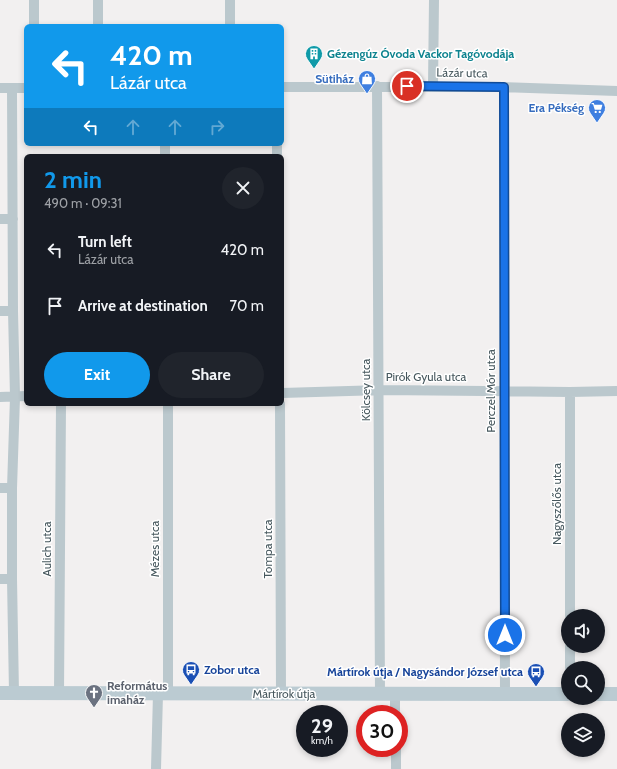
<!DOCTYPE html>
<meta charset="utf-8">
<style>
body{margin:0;font-family:Cabin,sans-serif;background:#20242c;color:#f1f3f6;height:100vh;display:flex;flex-direction:column;font-size:15px;white-space:nowrap}
*{box-sizing:border-box;margin:0}
p{font-size:13px;color:#9ea1a6}
.icon{flex:none;width:22px;height:22px;fill:none;stroke:currentColor;stroke-width:2;stroke-linecap:round;stroke-linejoin:round}
.map{position:relative;flex:1;overflow:hidden}
.details{position:absolute;left:24px;top:154px;width:260px;height:252px;display:flex;flex-direction:column;background:#171b24;border-radius:6px;box-shadow:0 2px 6px #0003}
.details>*{flex:none}
.banner{position:absolute;left:24px;top:24px;width:260px;height:122px;border-radius:6px;box-shadow:0 2px 6px #0003;background:#1199eb;color:#fff;overflow:hidden}
.buttons{position:absolute;left:561px;top:609px;display:grid;gap:8px}
.buttons a{display:grid;place-items:center;width:44px;height:44px;border-radius:50%;background:#171b24;box-shadow:0 2px 6px #0003;font-size:20px}
.speed{position:absolute;left:296px;top:705px;display:flex;gap:8px;font-size:20px;font-weight:700;text-align:center}
.speed>*{display:grid;place-content:center;width:52px;height:52px;border-radius:50%;background:#171b24;box-shadow:0 2px 6px #0003;line-height:1}
.speed small{font-size:10px;font-weight:400}
.speed .limit{border:6px solid #d22;background:#fff;color:#111}
.pin{position:absolute;display:grid;place-items:center;width:34px;height:34px;color:#fff;margin:-17px;border:2px solid #fff;border-radius:50%;box-shadow:0 1px 4px #0007}
.me{position:absolute;width:44px;margin:-22px;rotate:0deg;stroke-linejoin:round;filter:drop-shadow(0 0 3px #0008)}
.turn{display:flex;align-items:center;gap:14px;height:84px;padding:0 20px;font-size:18px}
.turn .icon{width:52px;height:52px;stroke-width:2.5}
.turn b{display:block;font-size:28px;line-height:34px}
.lanes{display:flex;align-items:center;height:38px;padding:0 20px;background:#0003;justify-content:center;gap:20px;direction:ltr}
.lanes .off{opacity:.35}
.round{display:grid;place-items:center;flex:none;width:42px;height:42px;border-radius:21px;background:#20242c}
.headline{display:flex;align-items:center;justify-content:space-between;height:68px;padding:0 20px}
h1{font-size:24px;font-weight:700;line-height:30px;color:#1199eb}
.cta{display:flex;gap:8px;margin-top:auto;padding:8px 20px}
.cta a{flex:1;height:46px;border-radius:24px;background:#1199eb;color:#fff;font-size:16px;font-weight:700;line-height:46px;text-align:center}
.cta a+a{background:#20242c;color:#f1f3f6}
ul{padding:0;list-style:none}
li{display:flex;align-items:center;gap:12px;height:56px;padding:0 20px}
li div{flex:1}
li b{display:block;font-size:15px}
li em{font-style:normal}
.map>svg:first-child{display:block}
.lines{fill:none;stroke-linecap:round;stroke-linejoin:round}
.street{stroke:#bbc8cd;stroke-width:10}
.secondary{stroke:#bbcbd2;stroke-width:14}
.route-casing{stroke:#114b97;stroke-width:10}
.route{stroke:#1a73e8;stroke-width:7}
.labels{text-anchor:middle;stroke-width:3;stroke-linejoin:round;paint-order:stroke}
.culture-label{font-size:12px;font-weight:bold;fill:#0d838f;stroke:#fff;text-anchor:start}
.street-label{font-size:12px;fill:#47585e;stroke:#fff}
.shop-label{font-size:12px;font-weight:bold;fill:#366cbe;stroke:#fff;text-anchor:end}
.transit-label{font-size:12px;font-weight:bold;fill:#164399;stroke:#fff;text-anchor:start}
.worship-label{font-size:12px;font-weight:bold;fill:#5b616d;stroke:#fff;text-anchor:start}
</style>
<div class="map">
<svg width="617" height="769" viewBox="0 0 617 769">
<rect width="100%" height="100%" fill="#f2f0f0"/>
<g class="lines">
<path class="street" d="M34 0V26
M98 26V0
M230 26V0
M377 86 380 695
M433 86 434 0
M282 87H504L617 91
M504 87 505 694
M0 88H26
M12 88 13 311 15 397 12 488V579L14 693
M165 144V156
M277 144V156
M0 219H13
M0 311H13
M570 392V616
M282 393 382 390 570 392 617 391
M0 397 26 396
M280 404 281 694
M0 488H12
M0 579H12
M570 646V668
M59 693 61 404
M168 694V404
M395 714V695
M396 748V769
M156 769 158 694"/>
<path class="secondary" d="M0 693 568 694
M598 694H617"/>
</g>
<g class="lines">
<defs>
<path id="route" d="M407 86 504 87 505 635"/>
</defs>
<use href="#route" class="route-casing"/>
<use href="#route" class="route"/>
</g>
<defs>
<symbol id="building-pin" viewBox="-11 -11 22 30"><path d="M0 17L-7.5 6A9.5 9.5 0 1 1 7.5 6Z" fill="#0f9aa8" stroke="#fff"/><path d="M-4-6H4V6H1V3H-1V6H-4ZM-2.5-4.3h1.7v1.8h-1.7ZM.8-4.3h1.7v1.8H.8ZM-2.5-1h1.7V.8h-1.7ZM.8-1h1.7V.8H.8Z" fill="#fff"/></symbol>
<symbol id="shop-pin" viewBox="-11 -11 22 30"><path d="M0 17L-7.5 6A9.5 9.5 0 1 1 7.5 6Z" fill="#3f7fe0" stroke="#fff"/><path d="M-5-2.5h2.3a2.7 3.5 0 0 1 5.4 0H5L5.5 6h-11ZM-1.5-2.5h3a1.5 2.3 0 0 0-3 0Z" fill="#fff"/></symbol>
<symbol id="supermarket-pin" viewBox="-11 -11 22 30"><path d="M0 17L-7.5 6A9.5 9.5 0 1 1 7.5 6Z" fill="#3f7fe0" stroke="#fff"/><path d="M-6-5.5h2.5l.6 2H6L4.5 2H-2.5L-4.4-4H-6ZM-1.5 3.2a1.3 1.3 0 1 0 .1 0ZM3 3.2a1.3 1.3 0 1 0 .1 0Z" fill="#fff"/></symbol>
<symbol id="bus-pin" viewBox="-11 -11 22 30"><path d="M0 17L-7.5 6A9.5 9.5 0 1 1 7.5 6Z" fill="#1a4fb4" stroke="#fff"/><path d="M-5-6H5V4H4V6H2V4H-2V6H-4V4H-5ZM-3.5-4V0h7V-4ZM-3.5 1.2v1.5H-2V1.2ZM2 1.2v1.5H3.5V1.2Z" fill="#fff"/></symbol>
<symbol id="church-pin" viewBox="-11 -11 22 30"><path d="M0 17L-7.5 6A9.5 9.5 0 1 1 7.5 6Z" fill="#6b7280" stroke="#fff"/><path d="M-1.2-6h2.4v3.5h3.3v2.4h-3.3V6h-2.4V-.1h-3.3v-2.4h3.3Z" fill="#fff"/></symbol>
</defs>
<g fill-rule="evenodd">
<use href="#building-pin" x="304" y="44" width="20" height="27"/>
<use href="#shop-pin" x="357" y="69" width="20" height="27"/>
<use href="#supermarket-pin" x="587" y="98" width="20" height="27"/>
<use href="#bus-pin" x="181" y="660" width="20" height="27"/>
<use href="#bus-pin" x="526" y="662" width="20" height="27"/>
<use href="#church-pin" x="84" y="683" width="20" height="27"/>
</g>
<g class="labels">
<g class="culture-label">
<text x="327" y="58">Gézengúz Óvoda Vackor Tagóvodája</text>
</g>
<g class="street-label">
<text transform="translate(462 73) rotate(1)" y="4">Lázár utca</text>
<text x="426" y="381">Pirók Gyula utca</text>
<text transform="translate(366 390) rotate(-90)" y="4">Kölcsey utca</text>
<text transform="translate(491 391) rotate(-90)" y="4">Perczel Mór utca</text>
<text transform="translate(557 504) rotate(-90)" y="4">Nagyszőlős utca</text>
<text transform="translate(47 549) rotate(-90)" y="4">Aulich utca</text>
<text transform="translate(155 549) rotate(-90)" y="4">Mézes utca</text>
<text transform="translate(268 549) rotate(-90)" y="4">Tompa utca</text>
<text x="284" y="698">Mártírok útja</text>
</g>
<g class="shop-label">
<text x="354" y="83">Sütiház</text>
<text x="584" y="112">Era Pékség</text>
</g>
<g class="transit-label">
<text x="204" y="674">Zobor utca</text>
<text x="523" y="676" text-anchor="end">Mártírok útja / Nagysándor József utca</text>
</g>
<g class="worship-label">
<text x="107" y="690">Református<tspan x="107" dy="14">imaház</tspan></text>
</g>
</g>
</svg>
<div class="buttons">
<a><svg class="icon" aria-label="sound" viewBox="0 0 24 24"><path d="M4 9h4l5-4v14l-5-4H4zM17 9q2 3 0 6"/></svg></a>
<a><svg class="icon" aria-label="search" viewBox="0 0 24 24"><circle cx="10" cy="10" r="6"/><path d="M15 15l6 6"/></svg></a>
<a><svg class="icon" aria-label="layers" viewBox="0 0 24 24"><path d="M12 4l9 5-9 5-9-5zM3 14l9 5 9-5"/></svg></a>
</div>
<div class="speed"><div>29<small>km/h</small></div><div class="limit">30</div></div>
<div class="pin" style="left:407px;top:86px;background:#d93025"><svg class="icon" aria-label="arrive" viewBox="0 0 24 24"><path d="M6 21V4h12l-3 4 3 4H6"/></svg></div>
<svg class="me" style="left:505px;top:635px" viewBox="-20 -20 40 40"><circle r="17" fill="#1a73e8" stroke="#fff" stroke-width="3"/><path d="M0-11L8 9 0 5-8 9z" fill="#fff"/></svg>
<div class="banner">
<div class="turn"><svg class="icon" aria-label="left" viewBox="0 0 24 24"><path d="M17 20v-9H6M10 6l-5 5 5 5"/></svg><div><b>420 m</b>Lázár utca</div></div>
<div class="lanes"><svg class="icon" aria-label="left" viewBox="0 0 24 24"><path d="M17 20v-9H6M10 6l-5 5 5 5"/></svg><svg class="icon off" aria-label="ahead" viewBox="0 0 24 24"><path d="M12 20V5M6 11l6-6 6 6"/></svg><svg class="icon off" aria-label="ahead" viewBox="0 0 24 24"><path d="M12 20V5M6 11l6-6 6 6"/></svg><svg class="icon off" aria-label="right" viewBox="0 0 24 24"><path d="M7 20v-9h11M14 6l5 5-5 5"/></svg></div>
</div>
<section class="details">
<div class="headline"><div><h1>2 min</h1><p>490 m · 09:31</p></div><a class="round"><svg class="icon" aria-label="close" viewBox="0 0 24 24"><path d="M6 6l12 12M18 6L6 18"/></svg></a></div>
<ul>
<li><svg class="icon" aria-label="left" viewBox="0 0 24 24"><path d="M17 20v-9H6M10 6l-5 5 5 5"/></svg><div><b>Turn left</b><p>Lázár utca</p></div><em>420 m</em></li>
<li><svg class="icon" aria-label="arrive" viewBox="0 0 24 24"><path d="M6 21V4h12l-3 4 3 4H6"/></svg><div><b>Arrive at destination</b></div><em>70 m</em></li>
</ul>
<div class="cta"><a>Exit</a><a>Share</a></div>
</section>
</div>
